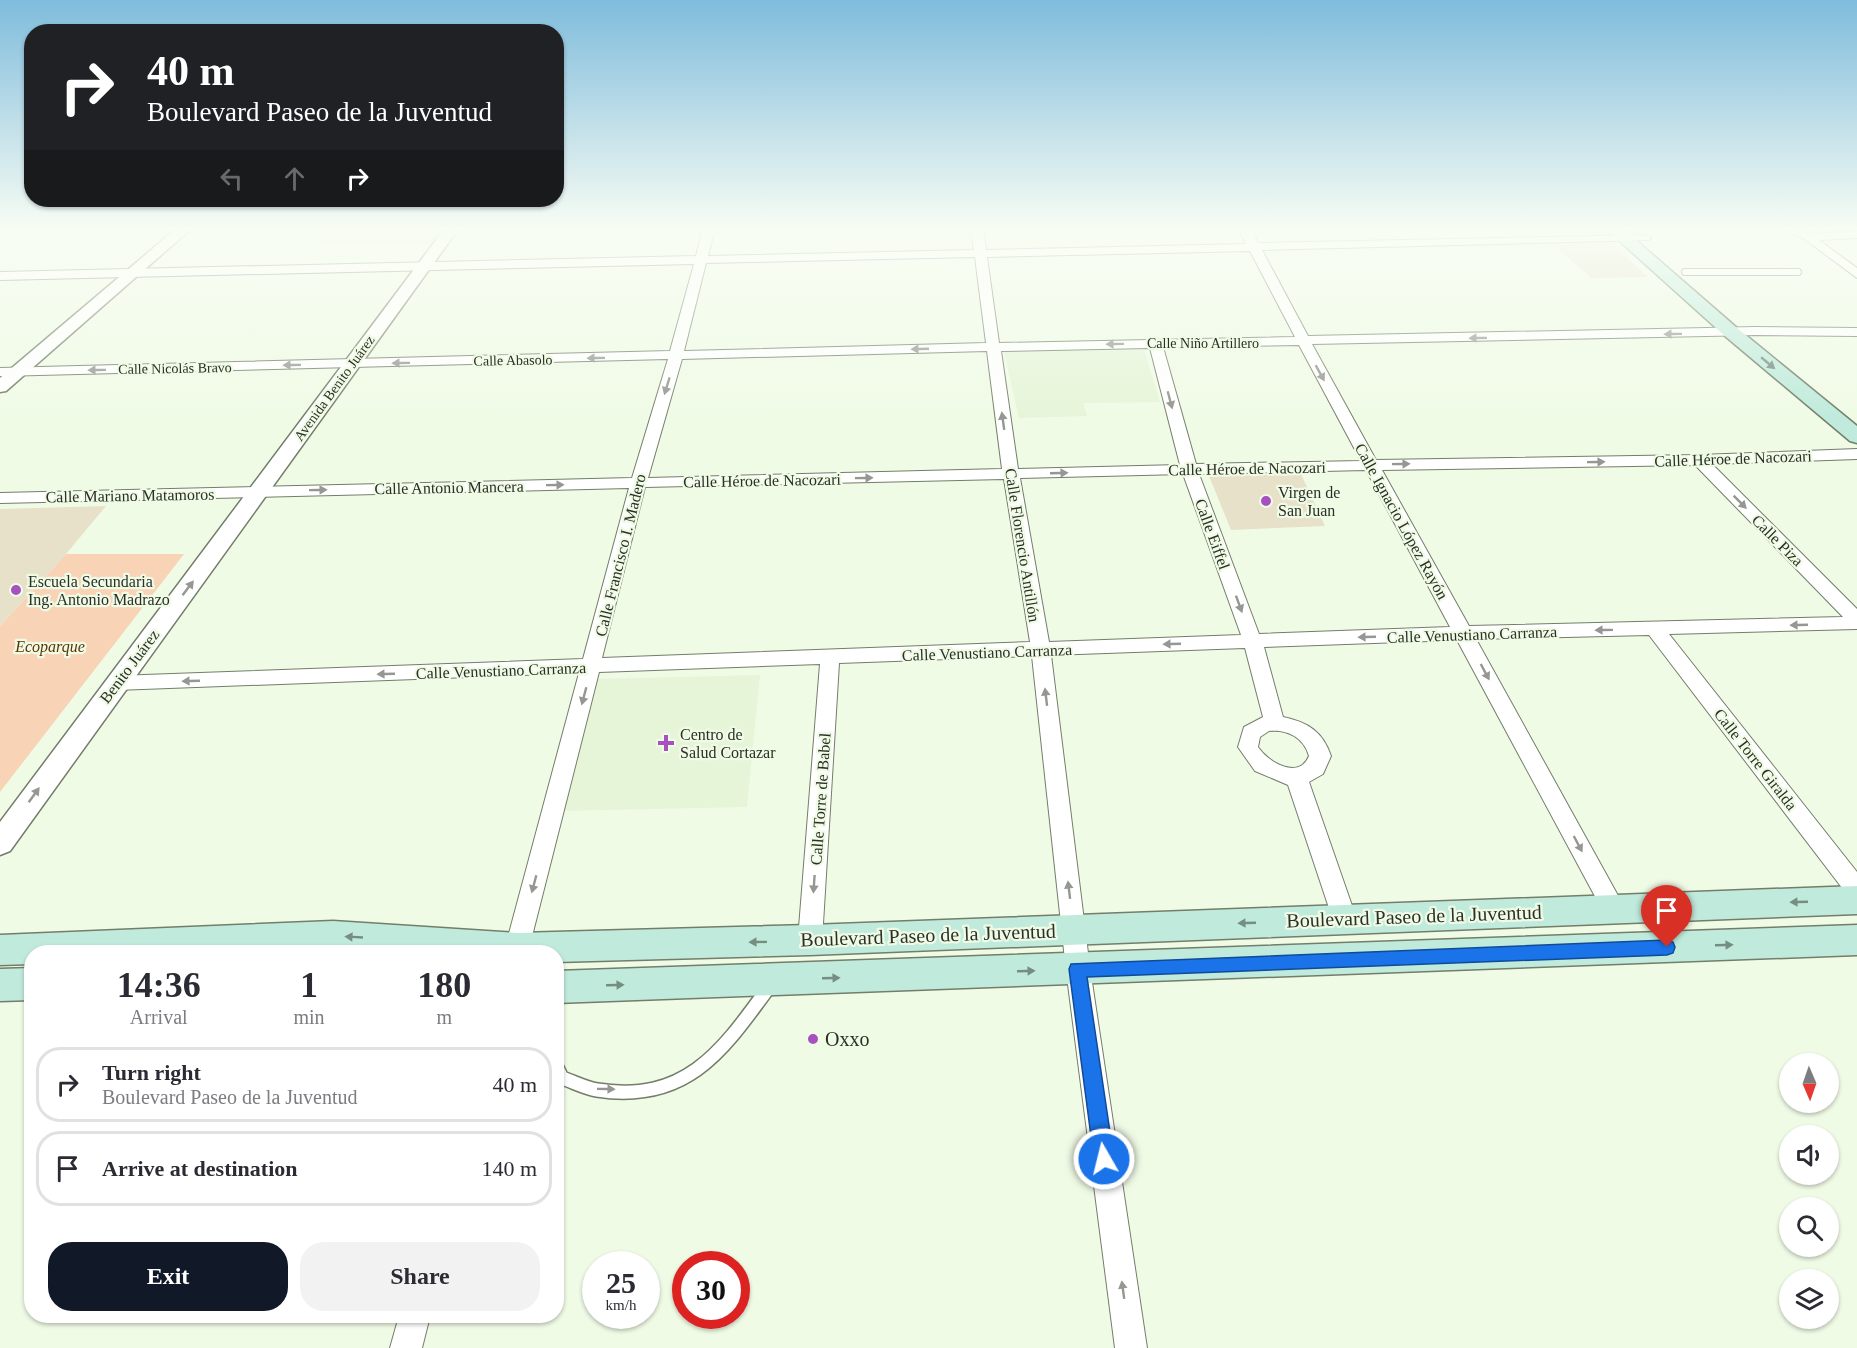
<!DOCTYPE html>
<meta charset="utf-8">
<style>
body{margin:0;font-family:"Times New Roman",serif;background:#f2f2f3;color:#2b2b33;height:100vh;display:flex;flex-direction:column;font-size:22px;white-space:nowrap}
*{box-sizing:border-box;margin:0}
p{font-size:20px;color:#7c7c81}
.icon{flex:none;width:33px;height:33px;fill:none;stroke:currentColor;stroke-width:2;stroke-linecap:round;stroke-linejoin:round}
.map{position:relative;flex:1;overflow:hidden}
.side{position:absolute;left:24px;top:945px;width:540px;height:378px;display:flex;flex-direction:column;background:#fff;border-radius:24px;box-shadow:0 2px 4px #0004}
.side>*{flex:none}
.top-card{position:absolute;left:24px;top:24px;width:540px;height:183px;border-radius:24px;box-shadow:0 2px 4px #0004;background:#202124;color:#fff;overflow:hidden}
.needle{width:39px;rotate:178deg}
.controls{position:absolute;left:1779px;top:1053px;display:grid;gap:12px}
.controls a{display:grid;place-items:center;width:60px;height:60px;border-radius:50%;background:#fff;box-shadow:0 2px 4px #0004;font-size:30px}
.speed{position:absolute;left:582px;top:1251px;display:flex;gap:12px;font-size:30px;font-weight:700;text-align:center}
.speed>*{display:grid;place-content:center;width:78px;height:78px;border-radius:50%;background:#fff;box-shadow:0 2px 4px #0004;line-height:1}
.speed small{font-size:15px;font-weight:400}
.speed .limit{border:9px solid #d22;background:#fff;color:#111}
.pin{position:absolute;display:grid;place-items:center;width:51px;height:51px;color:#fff;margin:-62px -26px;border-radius:50% 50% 50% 0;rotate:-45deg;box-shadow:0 0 6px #0007}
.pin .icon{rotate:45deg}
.me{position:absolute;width:66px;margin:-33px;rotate:352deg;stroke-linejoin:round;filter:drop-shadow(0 0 4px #0008)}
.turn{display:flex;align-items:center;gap:21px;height:126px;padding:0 24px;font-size:27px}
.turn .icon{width:78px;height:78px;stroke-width:2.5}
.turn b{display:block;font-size:42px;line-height:51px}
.lanes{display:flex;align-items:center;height:57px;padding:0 24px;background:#0003;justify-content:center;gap:30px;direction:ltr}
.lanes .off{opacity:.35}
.eta{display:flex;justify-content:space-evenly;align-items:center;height:102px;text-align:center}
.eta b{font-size:36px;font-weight:700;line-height:42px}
.cta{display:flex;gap:12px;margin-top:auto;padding:12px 24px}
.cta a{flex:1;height:69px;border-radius:24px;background:#111827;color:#fff;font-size:24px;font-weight:700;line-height:69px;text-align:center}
.cta a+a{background:#f2f2f3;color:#2b2b33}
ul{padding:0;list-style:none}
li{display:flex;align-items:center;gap:18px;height:75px;margin:0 12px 9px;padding:0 12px;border:3px solid #e1e1e2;border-radius:24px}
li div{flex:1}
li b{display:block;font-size:22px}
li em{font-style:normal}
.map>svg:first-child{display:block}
.built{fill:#e6f5d8}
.green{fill:#f8d3b5}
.building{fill:#e7e1ca}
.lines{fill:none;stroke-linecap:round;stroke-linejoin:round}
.service-far1-casing{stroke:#747d6a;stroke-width:8}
.service-casing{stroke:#747d6a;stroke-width:16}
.minor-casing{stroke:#747d6a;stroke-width:2}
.tertiary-casing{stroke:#747d6a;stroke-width:3}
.secondary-casing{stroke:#747d6a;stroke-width:3}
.service-far1{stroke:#fff;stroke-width:6}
.service{stroke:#fff;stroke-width:13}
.minor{fill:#fff;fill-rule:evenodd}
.tertiary{fill:#fff;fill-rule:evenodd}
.secondary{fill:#c0ebdc;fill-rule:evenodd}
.oneway{fill:#959793}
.oneway2{fill:#768d82}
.route{fill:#1a73e8;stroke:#114b97;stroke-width:1.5}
.poi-dot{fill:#a651bf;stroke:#f0fbe6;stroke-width:2}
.labels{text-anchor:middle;stroke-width:4.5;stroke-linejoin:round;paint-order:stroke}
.far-street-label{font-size:14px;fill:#2b2f27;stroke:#f0fbe6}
.street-label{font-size:16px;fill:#2b2f27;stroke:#f0fbe6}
.poi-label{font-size:16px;fill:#2b2f27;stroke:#f0fbe6;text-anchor:start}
.park-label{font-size:16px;font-style:italic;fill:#5d3306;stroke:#f0fbe6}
.near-street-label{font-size:20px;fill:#2b2f27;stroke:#f0fbe6}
.near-poi-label{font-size:20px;fill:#2b2f27;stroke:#f0fbe6;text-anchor:start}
</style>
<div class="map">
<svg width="1857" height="1348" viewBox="0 0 1857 1348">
<rect width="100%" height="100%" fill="#f0fbe6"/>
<path class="built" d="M1144 350 1160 402 1083 403 1087 416 1019 418 1004 352Z
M760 675 747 807 561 811 596 679Z"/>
<path class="green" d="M66 554H184L0 792V626Z"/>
<path class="building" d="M331 228H441V230L430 244 315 245Z
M1611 243 1648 277 1591 278 1554 245Z
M1301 474 1325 526 1231 530 1209 476Z
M106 506 66 554 0 626V509Z"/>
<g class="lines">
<defs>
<path id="service-far1" d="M1685 272H1798"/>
<path id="service" d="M556 1066 562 1078C574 1082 585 1088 597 1090 687 1104 723 1050 769 987"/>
<path id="minor" d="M703 228H715L708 256 974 250 971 228H983L986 250 1246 244 1238 228H1250L1258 243 1645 235 1651 238 1649 240 1262 250 1308 336 1755 327 1857 328V336L1755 335 1312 344 1376 460 1699 455 1857 449V459L1712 464 1857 609V629L1669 634 1857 872V900L1849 897 1649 635 1476 639 1621 901 1625 908 1621 915 1613 918 1605 915 1457 640 1264 647 1283 717C1308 722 1323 732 1331 756L1323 774 1309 782 1357 920 1353 928 1345 931 1337 928 1333 920 1288 785 1255 771 1238 747 1244 727 1263 717 1245 648 1051 655 1090 969 1147 1348H1115L1066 969 1032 656 839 663 822 940 819 948 810 951 801 948 798 940 820 664 599 672 528 952H504L579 673 116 690 109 688 106 683 109 678 116 676 583 659 629 488 0 503V493L632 478 668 359 0 376V368L670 351 694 264 0 280V272L696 256ZM1250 251 1295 337 999 343 987 257ZM975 257 986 343 684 351 706 263ZM1299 345 1361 461 1196 464 1163 347ZM1150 348 1180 465 1018 469 1001 351ZM987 351 1002 469 648 478 682 359ZM1695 465 1843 617 1469 626 1382 470ZM1366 470 1450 627 1259 634 1199 474ZM1183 474 1241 635 1049 642 1020 478ZM1004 479 1030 642 602 658 645 487ZM1269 731C1288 729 1304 738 1309 756 1299 780 1269 763 1258 747L1260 737Z
M1778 228H1795L1812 233 1857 232V238L1819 240 1857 268V278L1803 238Z
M399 1316H430L422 1348H390Z"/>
<path id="tertiary" d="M177 228H192L6 391 0 392V378Z
M445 228H459L10 851 0 855V822Z"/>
<path id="secondary" d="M1605 228H1622L1737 328 1857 426V443L1850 441 1725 336Z
M1857 886V914L810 955 556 962V952H32V964L0 965V935L333 921 518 933 810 925Z
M1857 925V955L556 1003V971Z
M32 968V1000L0 1001V969Z"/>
</defs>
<use href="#service-far1" class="service-far1-casing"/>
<use href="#service" class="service-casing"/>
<use href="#minor" class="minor-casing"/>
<use href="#tertiary" class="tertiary-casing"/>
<use href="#secondary" class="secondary-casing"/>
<use href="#service-far1" class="service-far1"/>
<use href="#service" class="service"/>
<use href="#minor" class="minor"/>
<use href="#tertiary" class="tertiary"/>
<use href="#secondary" class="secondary"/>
</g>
<defs><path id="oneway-solid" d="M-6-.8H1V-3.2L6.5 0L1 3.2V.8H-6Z" transform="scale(1.5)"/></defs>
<g class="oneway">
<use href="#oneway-solid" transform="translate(1673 334) rotate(179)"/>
<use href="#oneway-solid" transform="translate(1478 338) rotate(179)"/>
<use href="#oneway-solid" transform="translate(1115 344) rotate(179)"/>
<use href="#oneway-solid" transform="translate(920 349) rotate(178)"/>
<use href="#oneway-solid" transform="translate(596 358) rotate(179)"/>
<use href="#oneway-solid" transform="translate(401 363) rotate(179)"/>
<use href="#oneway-solid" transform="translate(292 365) rotate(179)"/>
<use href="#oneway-solid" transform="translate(97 370) rotate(179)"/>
<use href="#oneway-solid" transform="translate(1320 373) rotate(61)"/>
<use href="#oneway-solid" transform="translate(667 386) rotate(107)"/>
<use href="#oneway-solid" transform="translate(1170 400) rotate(75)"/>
<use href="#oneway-solid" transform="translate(1003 421) rotate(-98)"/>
<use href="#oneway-solid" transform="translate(1596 462) rotate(-1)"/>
<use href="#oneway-solid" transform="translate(1401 464) rotate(-1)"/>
<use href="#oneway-solid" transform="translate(1059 473) rotate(-2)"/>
<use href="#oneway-solid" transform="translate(864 478) rotate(-1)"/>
<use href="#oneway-solid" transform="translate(555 485) rotate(-1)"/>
<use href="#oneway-solid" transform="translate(318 490) rotate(-1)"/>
<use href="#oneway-solid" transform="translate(1740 502) rotate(45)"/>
<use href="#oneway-solid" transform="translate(188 588) rotate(-53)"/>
<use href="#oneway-solid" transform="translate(1239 604) rotate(70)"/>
<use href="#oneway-solid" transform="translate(1799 625) rotate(178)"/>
<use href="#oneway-solid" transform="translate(1604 630) rotate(179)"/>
<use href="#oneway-solid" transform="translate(1367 637) rotate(178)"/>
<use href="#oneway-solid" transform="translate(1172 644) rotate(178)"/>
<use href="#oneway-solid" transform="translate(1485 672) rotate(62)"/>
<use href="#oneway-solid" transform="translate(386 674) rotate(178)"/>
<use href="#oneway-solid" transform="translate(191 681) rotate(178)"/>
<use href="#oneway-solid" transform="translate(584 696) rotate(105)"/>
<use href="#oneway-solid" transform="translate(1046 697) rotate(-97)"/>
<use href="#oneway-solid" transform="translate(34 795) rotate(-54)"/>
<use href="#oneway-solid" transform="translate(1578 844) rotate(62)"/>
<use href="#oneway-solid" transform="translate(534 884) rotate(105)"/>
<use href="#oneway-solid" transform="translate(814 884) rotate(94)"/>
<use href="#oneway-solid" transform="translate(1069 890) rotate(-97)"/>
<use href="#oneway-solid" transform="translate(606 1089) rotate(1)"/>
<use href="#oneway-solid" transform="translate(1123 1290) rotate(-98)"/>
</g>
<g class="oneway2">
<use href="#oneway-solid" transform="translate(1768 363) rotate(40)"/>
<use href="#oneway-solid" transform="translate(1799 902) rotate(178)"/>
<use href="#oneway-solid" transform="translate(1247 923) rotate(178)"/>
<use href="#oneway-solid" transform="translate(354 937) rotate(-177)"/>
<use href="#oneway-solid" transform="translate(758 942) rotate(179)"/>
<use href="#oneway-solid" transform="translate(1724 945) rotate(-2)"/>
<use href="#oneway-solid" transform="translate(1026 971) rotate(-2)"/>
<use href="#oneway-solid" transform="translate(831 978) rotate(-2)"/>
<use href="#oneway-solid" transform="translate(615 985) rotate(-2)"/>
</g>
<linearGradient id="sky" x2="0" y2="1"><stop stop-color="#7fbcdc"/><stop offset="0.55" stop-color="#f8fdf4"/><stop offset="1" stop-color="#f8fdf4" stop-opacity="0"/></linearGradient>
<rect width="1857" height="417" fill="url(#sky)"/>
<path class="route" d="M1667 940 1673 942 1675 947 1673 953 1667 955 1087 977 1114 1159 1111 1166 1104 1169 1097 1166 1094 1159 1069 969 1071 964Z"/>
<g class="poi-dot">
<circle cx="1266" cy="501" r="6"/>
<circle cx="16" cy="590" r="6"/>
<path d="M663 734h6v6h6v6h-6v6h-6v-6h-6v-6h6z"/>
<circle cx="813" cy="1039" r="6"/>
</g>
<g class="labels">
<g class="far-street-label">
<text x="1203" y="348">Calle Niño Artillero</text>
<text transform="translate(513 360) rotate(-1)" y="5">Calle Abasolo</text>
<text transform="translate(175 368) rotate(-1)" y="5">Calle Nicolás Bravo</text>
<text transform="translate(334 388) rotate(-54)" y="5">Avenida Benito Juárez</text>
</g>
<g class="street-label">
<text transform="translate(1733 458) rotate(-2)" y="6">Calle Héroe de Nacozari</text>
<text transform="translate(1247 468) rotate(-1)" y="6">Calle Héroe de Nacozari</text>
<text transform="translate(762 480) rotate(-1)" y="6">Calle Héroe de Nacozari</text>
<text transform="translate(449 487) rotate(-1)" y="6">Calle Antonio Mancera</text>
<text transform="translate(130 495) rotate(-1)" y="6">Calle Mariano Matamoros</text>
<text transform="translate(1402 521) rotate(61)" y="6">Calle Ignacio López Rayón</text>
<text transform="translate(1213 534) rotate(70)" y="6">Calle Eiffel</text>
<text transform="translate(1778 540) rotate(45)" y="6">Calle Piza</text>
<text transform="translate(1023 545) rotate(81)" y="6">Calle Florencio Antillón</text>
<text transform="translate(620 555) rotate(-76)" y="6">Calle Francisco I. Madero</text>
<text transform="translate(1472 634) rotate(-2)" y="6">Calle Venustiano Carranza</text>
<text transform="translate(987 652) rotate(-2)" y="6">Calle Venustiano Carranza</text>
<text transform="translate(129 666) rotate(-53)" y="6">Benito Juárez</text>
<text transform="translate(501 670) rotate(-2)" y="6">Calle Venustiano Carranza</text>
<text transform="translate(1756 759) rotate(52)" y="6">Calle Torre Giralda</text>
<text transform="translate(820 799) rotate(-86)" y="6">Calle Torre de Babel</text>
</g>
<g class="poi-label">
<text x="1278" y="498">Virgen de<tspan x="1278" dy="18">San Juan</tspan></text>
<text x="28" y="587">Escuela Secundaria<tspan x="28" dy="18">Ing. Antonio Madrazo</tspan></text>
<text x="680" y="740">Centro de<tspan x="680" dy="18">Salud Cortazar</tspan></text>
</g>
<g class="park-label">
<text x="50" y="652">Ecoparque</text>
</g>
<g class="near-street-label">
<text transform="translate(1414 916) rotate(-2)" y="7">Boulevard Paseo de la Juventud</text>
<text transform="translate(928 935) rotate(-2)" y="7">Boulevard Paseo de la Juventud</text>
</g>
<g class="near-poi-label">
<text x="825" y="1046">Oxxo</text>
</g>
</g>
</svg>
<div class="controls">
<a><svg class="needle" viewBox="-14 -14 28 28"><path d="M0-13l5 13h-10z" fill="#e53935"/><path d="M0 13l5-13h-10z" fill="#7c7c81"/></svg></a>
<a><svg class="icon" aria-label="sound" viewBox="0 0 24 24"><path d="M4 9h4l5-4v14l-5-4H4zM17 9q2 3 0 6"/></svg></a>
<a><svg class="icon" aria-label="search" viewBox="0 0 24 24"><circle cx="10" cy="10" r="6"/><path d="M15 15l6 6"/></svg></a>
<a><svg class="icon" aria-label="layers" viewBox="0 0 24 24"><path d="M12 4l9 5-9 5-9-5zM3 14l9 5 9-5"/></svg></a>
</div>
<div class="speed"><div>25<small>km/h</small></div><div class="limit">30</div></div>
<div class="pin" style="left:1667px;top:947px;background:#d93025"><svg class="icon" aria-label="arrive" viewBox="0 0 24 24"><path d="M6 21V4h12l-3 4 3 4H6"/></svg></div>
<svg class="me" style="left:1104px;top:1159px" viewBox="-20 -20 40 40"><circle r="17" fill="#1a73e8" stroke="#fff" stroke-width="3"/><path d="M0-11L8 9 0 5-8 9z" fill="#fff"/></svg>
<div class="top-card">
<div class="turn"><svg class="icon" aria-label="right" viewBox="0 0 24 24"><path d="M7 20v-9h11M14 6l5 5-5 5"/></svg><div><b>40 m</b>Boulevard Paseo de la Juventud</div></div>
<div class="lanes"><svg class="icon off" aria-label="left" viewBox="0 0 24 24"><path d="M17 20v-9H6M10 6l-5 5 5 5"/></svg><svg class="icon off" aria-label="ahead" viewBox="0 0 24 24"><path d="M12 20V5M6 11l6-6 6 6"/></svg><svg class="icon" aria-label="right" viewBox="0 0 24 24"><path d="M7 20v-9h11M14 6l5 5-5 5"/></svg></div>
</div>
<section class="side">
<div class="eta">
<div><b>14:36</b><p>Arrival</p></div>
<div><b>1</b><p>min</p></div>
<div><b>180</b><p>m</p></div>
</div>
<ul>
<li><svg class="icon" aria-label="right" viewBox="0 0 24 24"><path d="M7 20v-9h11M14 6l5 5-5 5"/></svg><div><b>Turn right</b><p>Boulevard Paseo de la Juventud</p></div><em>40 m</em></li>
<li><svg class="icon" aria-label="arrive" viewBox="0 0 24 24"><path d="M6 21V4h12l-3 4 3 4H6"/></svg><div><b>Arrive at destination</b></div><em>140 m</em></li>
</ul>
<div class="cta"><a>Exit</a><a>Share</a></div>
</section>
</div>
